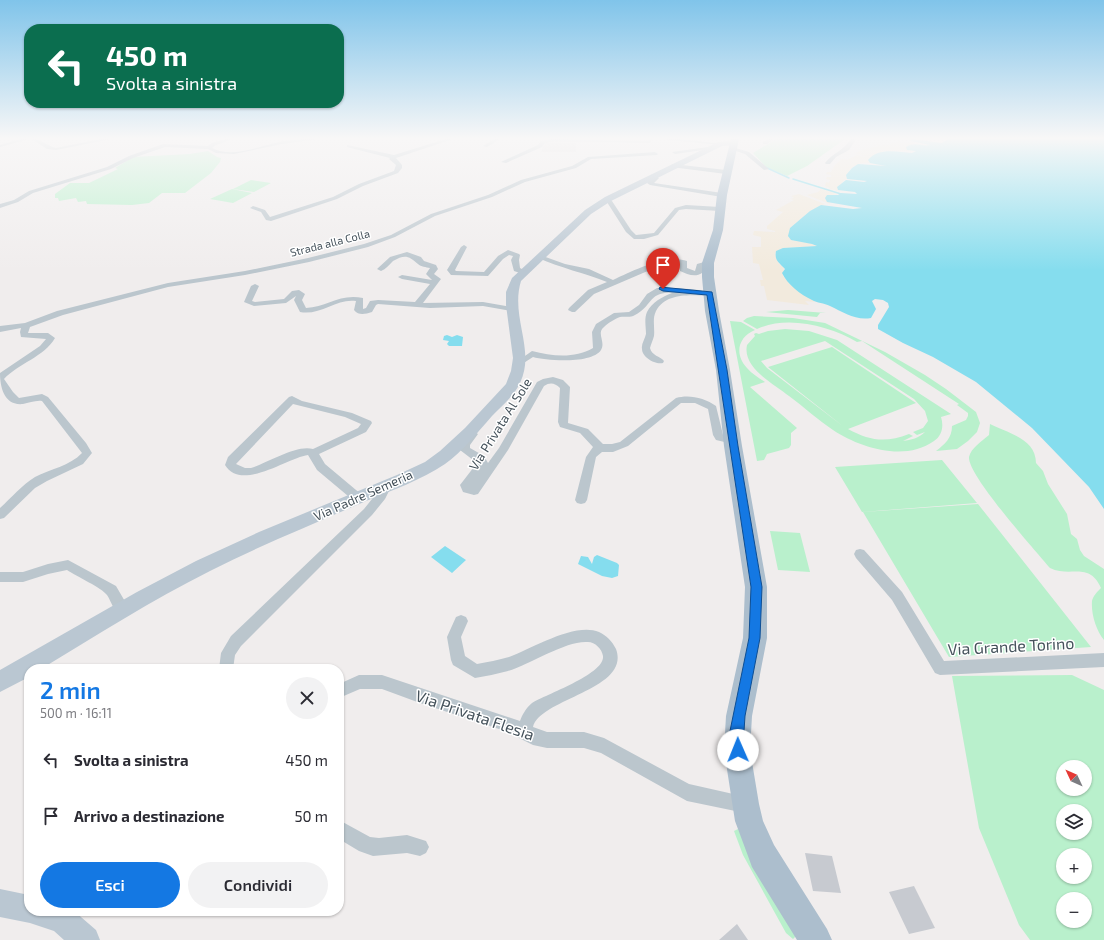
<!DOCTYPE html>
<html lang="it">
<meta charset="utf-8">
<style>
body{margin:0;font-family:"Exo 2",sans-serif;background:#f2f2f3;color:#2b2b33;height:100vh;display:flex;flex-direction:column;font-size:15px;white-space:nowrap}
*{box-sizing:border-box;margin:0}
p{font-size:13px;color:#7c7c81}
.icon{flex:none;width:22px;height:22px;fill:none;stroke:currentColor;stroke-width:2;stroke-linecap:round;stroke-linejoin:round}
.map{position:relative;flex:1;overflow:hidden}
.drawer{position:absolute;left:24px;top:664px;width:320px;height:252px;display:flex;flex-direction:column;background:#fff;border-radius:16px;box-shadow:0 1px 3px #0004}
.drawer>*{flex:none}
.top-card{position:absolute;left:24px;top:24px;width:320px;height:84px;border-radius:16px;box-shadow:0 1px 3px #0004;background:#0b6e4f;color:#fff;overflow:hidden}
.needle{width:26px;rotate:314deg}
.tools{position:absolute;left:1056px;top:760px;display:grid;gap:8px}
.tools a{display:grid;place-items:center;width:36px;height:36px;border-radius:50%;background:#fff;box-shadow:0 1px 3px #0004;font-size:20px}
.pin{position:absolute;display:grid;place-items:center;width:34px;height:34px;color:#fff;margin:-41px -17px;border-radius:50% 50% 50% 0;rotate:-45deg;box-shadow:0 0 4px #0007}
.pin .icon{rotate:45deg}
.me{position:absolute;width:44px;margin:-22px;rotate:359deg;stroke-linejoin:round;filter:drop-shadow(0 0 3px #0008)}
.turn{display:flex;align-items:center;gap:14px;height:84px;padding:0 16px;font-size:18px}
.turn .icon{width:52px;height:52px;stroke-width:2.5}
.turn b{display:block;font-size:28px;line-height:34px}
.round{display:grid;place-items:center;flex:none;width:42px;height:42px;border-radius:21px;background:#f2f2f3}
.summary{display:flex;align-items:center;justify-content:space-between;height:68px;padding:0 16px}
h1{font-size:24px;font-weight:600;line-height:30px;color:#1478e3}
.action{display:flex;gap:8px;margin-top:auto;padding:8px 16px}
.action a{flex:1;height:46px;border-radius:24px;background:#1478e3;color:#fff;font-size:16px;font-weight:600;line-height:46px;text-align:center}
.action a+a{background:#f2f2f3;color:#2b2b33}
ul{padding:0;list-style:none}
li{display:flex;align-items:center;gap:12px;height:56px;padding:0 16px}
li div{flex:1}
li b{display:block;font-size:15px}
li em{font-style:normal}
.map>svg:first-child{display:block}
.education{fill:#e1dedf}
.green{fill:#b9f0cc;fill-rule:evenodd}
.sand{fill:#f2eadd}
.water{fill:#85ddee}
.lines{fill:none;stroke-linecap:round;stroke-linejoin:round}
.stream{stroke:#85ddee;stroke-width:1.5}
.building{fill:#c7cad0}
.street{fill:#bbc6cd;fill-rule:evenodd}
.secondary{fill:#bac7d2;fill-rule:evenodd}
.primary{fill:#acbecd;fill-rule:evenodd}
.route{fill:#1478e3;stroke:#0d4e94}
.labels{text-anchor:middle;stroke-width:3;stroke-linejoin:round;paint-order:stroke}
.far-street-label{font-size:11px;fill:#45525b;stroke:#fff}
.street-label{font-size:13px;fill:#45525b;stroke:#fff}
.near-street-label{font-size:16px;fill:#45525b;stroke:#fff}
</style>
<div class="map">
<svg width="1104" height="940" viewBox="0 0 1104 940">
<rect width="100%" height="100%" fill="#f0eded"/>
<path class="education" d="M576 140V152H541L545 143 550 141Z"/>
<path class="green" d="M776 139H845L807 166 787 176 766 167 753 153Z
M208 151 217 157 221 158 220 162 211 173 185 193H162L149 203 132 205 87 204 86 201 78 202 76 198 59 201 58 198H55V194L70 183H89L118 169 115 168 133 157 190 154Z
M251 180 271 183 254 192 233 189Z
M232 189 252 193 233 203 210 199Z
M788 310 826 313H820L817 317 766 312Z
M754 316 793 318 825 323 885 352 925 375 946 389 976 412 980 423 977 432 968 441 957 449 936 451C945 444 952 438 952 426L966 420 968 416V413L957 405 959 404 862 341 857 342C830 326 787 315 757 329L743 321 747 318Z
M730 321 741 322 755 330C738 337 734 354 747 368 752 374 759 378 765 382L750 387 797 428 791 433V445L789 448 767 454 764 460 757 461Z
M785 329 809 331 837 340 951 414 941 417C944 426 942 436 934 441 905 462 860 448 833 430 818 420 804 407 789 396 774 384 742 368 747 345L755 336 754 334 756 333 759 334 768 331ZM825 341 914 399 925 411 928 421 923 428 913 432 917 435 925 432C919 438 911 440 903 441L913 436 909 434C886 443 870 441 848 429L916 403 832 347 768 367 844 427 767 368 761 361Z
M990 424C1007 433 1036 438 1036 463L1043 471 1048 484 1067 514 1071 534 1077 539 1080 550 1084 556 1104 569V640C1096 630 1091 614 1092 601 1093 596 1097 592 1101 588 1089 561 1070 578 1050 568 1036 551 967 475 969 457 971 448 982 441 989 435Z
M942 460 977 503 862 512 835 467Z
M978 504 1091 647 949 657 863 512Z
M770 531 800 533 810 572 778 570Z
M1072 675 1104 690V940H1030L1019 925 979 828 952 676ZM1063 767H1085V789H1063ZM1063 811H1085V833H1063ZM1063 855H1085V877H1063ZM1063 899H1085V921H1063Z
M738 829 796 936 793 939 786 933 743 855 734 831Z"/>
<path class="sand" d="M899 141 915 144 907 150 909 151H884L869 162 870 163C860 162 852 165 846 175L847 179 843 181 838 190 840 191 829 189 830 188 825 186 826 182 829 183 830 180 826 179 827 177H831V175L826 174 827 172H831L835 165 842 159 847 160 857 155 866 157 855 153 865 149 880 146 875 144 888 145Z
M821 189 837 194 832 195 827 199 830 204 807 195 818 192Z
M799 194 825 204 810 211 790 228 791 240 812 244 818 246 783 248 775 253C776 260 778 264 784 268L783 276 791 285 815 302 805 301 809 305 767 300 764 286H761L760 280H763L759 264 753 263 752 247H761V237L753 235 754 231 775 232V231L767 229V226L783 212 776 210 794 200 790 199 794 198 791 196Z"/>
<path class="water" d="M911 139 942 143 948 139H1104V509L1089 487 1032 428 976 382 933 357 903 343 878 329V325L889 307 888 303 883 300 875 299 872 301 876 309 871 318C856 321 843 312 830 306 824 303 817 303 812 300 801 295 787 284 782 273L785 269C780 263 774 261 776 251L783 248 817 246 812 244 791 240 788 236 790 228 810 211 821 205 853 209 862 208 827 202 825 198 827 195H838L841 193 857 194 855 192 838 190 837 187 846 180 864 182 867 181 847 179 846 175 852 168 858 164 886 166 870 163 868 160C878 147 898 152 912 153L916 151 907 150 906 147C915 141 922 147 930 145L911 141Z
M447 335 452 337 457 335 463 337 462 346H449L447 344 449 341 443 340 444 336Z
M445 546 466 560 452 573 431 557Z
M597 555 617 563 619 565 618 576 612 578 602 576 578 564 581 556 588 557 592 564 594 557Z"/>
<g class="lines">
<path class="stream" d="M765 167 789 178
M793 179 841 194"/>
</g>
<path class="building" d="M805 853 832 856 841 893 813 891Z
M914 886 935 928 909 934 889 892Z
M737 924 748 940H719Z"/>
<g class="lines">
<path class="street" d="M21 139H29L0 147V145Z
M32 139C41 139 47 146 56 148L101 139H111L56 150 47 149Z
M225 139H233L216 145 212 148C233 159 262 145 284 141 295 139 307 139 318 139L282 144 234 154 216 153 208 149 165 147 133 158 111 169 33 193 18 202 0 208V204L14 200 29 191 107 167 129 156 163 144 208 146 212 143Z
M446 139H453L396 158 402 165V168L398 173 363 186 337 199 271 221 266 220 261 212 250 208 253 206 265 210 270 217 333 197 359 184 394 171 396 165 389 159 390 158 347 147V145L394 155Z
M494 139H500L487 147 483 146Z
M551 139 645 141 653 139 650 143 554 141 545 143 542 147 506 163 501 162 538 145 541 141Z
M659 139H680L723 144 721 145Z
M768 139H774L767 144H763V142Z
M851 139H856L849 150 836 157 830 164H826L825 163C834 152 843 151 851 139Z
M708 147 710 149 675 154 672 152Z
M732 147 749 152 769 169 764 170 745 154 730 149Z
M655 152 658 154 657 155 591 159 576 168 525 182 492 197 435 216 395 237 368 247 309 262 245 275 168 287 63 315 30 327 28 333H48L55 338C44 357 19 363 4 379L13 392 19 398 42 394 48 397 86 443 92 453 83 464 47 481 35 488 4 518 0 519V508C11 498 22 485 35 477 50 469 70 466 82 453L42 401C36 400 29 403 23 404 4 406 0 387 0 373L40 346 46 339 21 337 20 332 21 328 0 332V326L25 323 57 311 168 283 245 271 308 258 364 244 391 235 431 214 488 195 521 180 572 166 588 157Z
M673 164 726 170 729 172 726 174 671 167V165Z
M653 174 659 178 654 183 722 193 725 195 722 197 650 185 647 183 652 178 650 176Z
M608 197 610 198 631 230 636 235 654 233 675 208 686 205 720 207 723 209 720 211 686 209 679 210 658 235 644 239H634L626 232 605 199Z
M464 245 467 247 455 270 456 271 484 272 498 256 508 250 519 254 520 255 519 260 520 268 527 272 523 274 514 271 511 260 513 256 509 255 503 259 488 276 451 275 447 270 461 247Z
M407 252 421 257 424 261 436 265 438 269 434 274 441 279 423 303 483 302 512 307 516 309 512 311 483 306 430 308 378 304 376 305 372 312C365 314 359 316 354 310L356 301C337 298 320 316 300 312L294 300 296 296 286 303 254 306 244 302 251 286 255 284 259 286 252 301 255 302 284 299 292 291 299 290 305 294 302 300 306 308C327 307 340 293 363 298V309L366 308 370 301 378 300 415 302 430 284 402 279 398 277 402 275 432 280 426 274 430 268C426 267 421 267 418 264 409 256 405 254 393 261 389 265 386 269 381 271L377 269 390 257Z
M540 255 565 264 589 269 613 280C633 271 665 254 687 261V268L695 271 697 264 708 261 712 263 703 267 702 273C695 278 687 274 680 271V264L666 265 650 270 594 294 575 312H572L568 310 569 308 588 290 607 282C584 273 561 268 538 258L536 257Z
M657 288C666 287 708 289 714 294L710 296C692 295 666 292 656 311 652 319 655 328 654 336 653 340 651 344 650 348 652 356 660 356 664 361L663 363C655 365 642 357 642 349 641 344 645 339 646 334 646 327 644 319 647 312 652 302 662 297 672 293 649 291 652 307 635 315 630 318 625 316 620 317 615 319 608 323 604 327 596 333 606 342 601 350 592 364 547 361 533 357L519 366 515 363 532 351C552 356 574 359 593 348L592 332 596 324 614 313 629 312 639 305 647 294Z
M553 377 563 380 570 387 568 423 588 429 603 444H612L620 442 676 398C689 394 705 398 716 406L723 435 737 439 738 441 733 444 716 440 713 435 708 409 695 403H681L628 446 613 452H602L596 457 587 500 585 503 581 504 577 503 575 500 586 457 593 447 580 433 560 427 558 422 560 388C555 383 550 382 544 386L508 450 478 494 474 495 463 492 460 485 477 463 460 450C460 443 466 433 473 431L478 434 470 445V448L484 456 488 463 499 448 537 382 543 379Z
M292 396 302 401 352 413 371 421 372 423 366 432 319 454 325 464 362 495 364 498 362 501 358 502 354 501 317 470 308 455C287 458 241 492 225 465L228 457 289 397ZM293 404 345 417 361 424 358 428 313 449C297 444 267 463 251 468H245L236 464Z
M385 483 389 484 391 487 385 499 372 515 241 646 235 655 233 669H219L221 653 231 636 364 509 376 494 381 484Z
M860 549 864 550 902 592 944 661 1104 653V667L940 675 935 673 892 600 856 558 854 554 856 550Z
M68 560 116 586 130 610 128 614C115 619 113 604 107 595 102 588 76 576 67 570L48 574 23 582H0V572H23L48 564Z
M461 615 466 617 468 621 461 637 465 656 477 664C487 662 499 660 509 657 533 648 575 622 599 632 607 636 612 641 616 649 631 690 541 698 533 727L547 732H584L604 738 689 784 751 798 754 804 751 810 745 813 687 801 601 753 584 748H547L533 745 505 731 420 703 382 689H360L339 698V684L359 675H382L520 721C522 715 526 708 532 703 546 694 605 674 603 656 602 649 595 642 588 642 567 640 530 664 508 671 497 674 486 676 475 678L453 665 451 660 447 637 456 617Z
M339 820 370 837 379 838 407 835 426 841 429 847 426 853 420 856 407 853 373 856 359 851 339 839Z"/>
<path class="secondary" d="M733 141 737 143 736 145 722 146 611 201 591 214 521 281C510 317 536 350 520 383 514 396 502 406 492 416 477 433 463 451 445 464 421 480 393 490 366 501 314 524 261 545 210 571 152 600 97 635 41 669H29V677L0 692V670L137 592 196 561 259 532 397 475 425 462 440 451 465 428 506 384 511 371 513 358 506 305V292L512 278 585 210 605 197 718 142Z
M0 889 29 895V911H74L96 930 100 940H64L54 931 30 923 0 917Z"/>
<path class="primary" d="M731 139H739L727 195 723 230 714 263V277L719 311 730 370 742 446 767 587V638L752 716 750 750 759 804 763 821 774 845 827 929 832 940H797L752 867 748 856 735 821 724 750 726 716 743 638 745 587 724 446 716 370 705 311 702 277V263L713 230 717 195Z"/>
</g>
<linearGradient id="sky" x2="0" y2="1"><stop stop-color="#80c4ea"/><stop offset="0.51" stop-color="#f8f7f7"/><stop offset="1" stop-color="#f8f7f7" stop-opacity="0"/></linearGradient>
<rect width="1104" height="271" fill="url(#sky)"/>
<path class="route" d="M660 287 712 292 727 370 738 446 762 587 760 638 745 716 744 731V750L742 755 738 757 733 755 731 750 730 731 749 638 751 587 707 295 663 291 659 289Z"/>
<g class="labels">
<g class="far-street-label">
<text transform="translate(330 243) rotate(-14)" y="4">Strada alla Colla</text>
</g>
<g class="street-label">
<text transform="translate(500 424) rotate(-58)" y="5">Via Privata Al Sole</text>
<text transform="translate(363 495) rotate(-24)" y="5">Via Padre Semeria</text>
</g>
<g class="near-street-label">
<text transform="translate(1011 646) rotate(-3)" y="6">Via Grande Torino</text>
<text transform="translate(475 715) rotate(19)" y="6">Via Privata Flesia</text>
</g>
</g>
</svg>
<div class="tools">
<a><svg class="needle" viewBox="-14 -14 28 28"><path d="M0-13l5 13h-10z" fill="#e53935"/><path d="M0 13l5-13h-10z" fill="#7c7c81"/></svg></a>
<a><svg class="icon" aria-label="layers" viewBox="0 0 24 24"><path d="M12 4l9 5-9 5-9-5zM3 14l9 5 9-5"/></svg></a>
<a>+</a>
<a>−</a>
</div>
<div class="pin" style="left:663px;top:289px;background:#d93025"><svg class="icon" aria-label="arrive" viewBox="0 0 24 24"><path d="M6 21V4h12l-3 4 3 4H6"/></svg></div>
<svg class="me" style="left:738px;top:750px" viewBox="-20 -20 40 40"><circle r="19" fill="#fff"/><path d="M0-13L10 11 0 6-10 11z" fill="#1478e3"/></svg>
<div class="top-card">
<div class="turn"><svg class="icon" aria-label="left" viewBox="0 0 24 24"><path d="M17 20v-9H6M10 6l-5 5 5 5"/></svg><div><b>450 m</b>Svolta a sinistra</div></div>
</div>
<section class="drawer">
<div class="summary"><div><h1>2 min</h1><p>500 m · 16:11</p></div><a class="round"><svg class="icon" aria-label="close" viewBox="0 0 24 24"><path d="M6 6l12 12M18 6L6 18"/></svg></a></div>
<ul>
<li><svg class="icon" aria-label="left" viewBox="0 0 24 24"><path d="M17 20v-9H6M10 6l-5 5 5 5"/></svg><div><b>Svolta a sinistra</b></div><em>450 m</em></li>
<li><svg class="icon" aria-label="arrive" viewBox="0 0 24 24"><path d="M6 21V4h12l-3 4 3 4H6"/></svg><div><b>Arrivo a destinazione</b></div><em>50 m</em></li>
</ul>
<div class="action"><a>Esci</a><a>Condividi</a></div>
</section>
</div>
